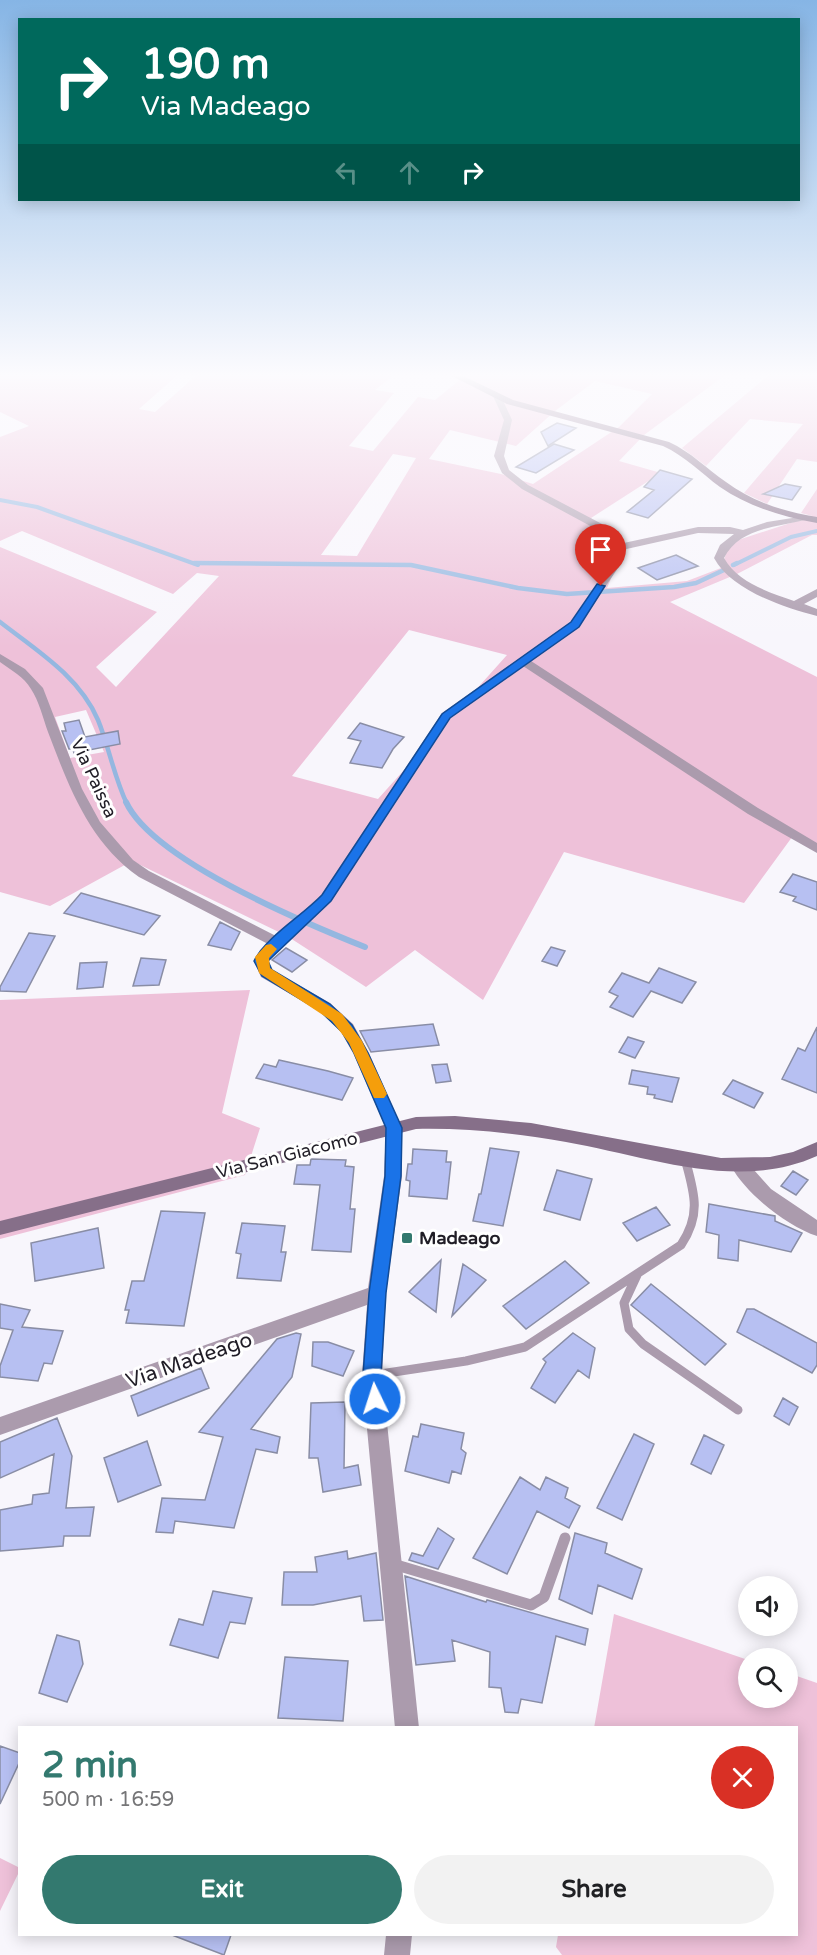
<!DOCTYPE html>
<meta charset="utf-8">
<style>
body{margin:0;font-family:"Varela Round",sans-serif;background:#f2f2f2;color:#202124;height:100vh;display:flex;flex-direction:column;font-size:22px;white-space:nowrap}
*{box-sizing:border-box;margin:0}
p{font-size:20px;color:#757577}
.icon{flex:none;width:33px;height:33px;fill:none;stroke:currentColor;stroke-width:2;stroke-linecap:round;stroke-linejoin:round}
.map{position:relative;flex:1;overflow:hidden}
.details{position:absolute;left:18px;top:1726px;width:780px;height:210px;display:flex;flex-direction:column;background:#fff;border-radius:0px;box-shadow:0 3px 15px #0003}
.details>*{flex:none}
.hud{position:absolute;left:18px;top:18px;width:782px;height:183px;border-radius:0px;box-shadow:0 3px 15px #0003;background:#00695c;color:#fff;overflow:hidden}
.tools{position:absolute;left:738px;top:1576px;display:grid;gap:12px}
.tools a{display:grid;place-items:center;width:60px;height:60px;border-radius:50%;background:#fff;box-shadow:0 3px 15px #0003;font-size:30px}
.pin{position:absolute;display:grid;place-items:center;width:51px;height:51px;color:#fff;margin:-62px -26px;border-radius:50% 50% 50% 0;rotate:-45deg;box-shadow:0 0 6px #0007}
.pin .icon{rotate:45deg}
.me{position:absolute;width:66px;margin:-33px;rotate:356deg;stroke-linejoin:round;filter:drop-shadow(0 0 4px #0008)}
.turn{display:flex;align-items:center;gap:21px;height:126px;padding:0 24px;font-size:27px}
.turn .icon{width:78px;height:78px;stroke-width:2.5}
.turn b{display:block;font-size:42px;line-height:51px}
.lanes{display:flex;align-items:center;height:57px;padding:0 24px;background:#0003;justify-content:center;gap:30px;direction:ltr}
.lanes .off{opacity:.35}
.round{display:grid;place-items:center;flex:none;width:63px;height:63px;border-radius:32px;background:#f2f2f2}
.overview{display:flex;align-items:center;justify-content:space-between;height:102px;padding:0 24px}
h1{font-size:36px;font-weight:700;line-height:45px;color:#33796f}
.action{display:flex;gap:12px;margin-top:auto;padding:12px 24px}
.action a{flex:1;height:69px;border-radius:36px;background:#33796f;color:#fff;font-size:24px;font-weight:700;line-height:69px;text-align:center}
.action a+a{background:#f2f2f2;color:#202124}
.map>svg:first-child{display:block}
.green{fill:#eec1d9;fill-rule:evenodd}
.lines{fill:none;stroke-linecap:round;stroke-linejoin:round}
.stream-far2{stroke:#94b7e0;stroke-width:4}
.stream-far1{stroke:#94b7e0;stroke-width:4.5}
.stream{stroke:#94b7e0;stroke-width:6}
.building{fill:#b7c0f2;stroke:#898da5;stroke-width:1.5}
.lane-far1{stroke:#ab9bad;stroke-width:9}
.lane{stroke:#ab9bad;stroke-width:11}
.street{fill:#ab9bad;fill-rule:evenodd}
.secondary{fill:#866f89;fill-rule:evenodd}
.route{fill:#1a73e8;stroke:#114b97;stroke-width:1.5}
.slow{fill:#f59e0b}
.poi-dot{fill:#33796f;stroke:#fff;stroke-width:2}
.labels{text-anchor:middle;stroke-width:6;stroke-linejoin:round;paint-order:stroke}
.street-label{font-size:18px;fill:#201d26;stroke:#fff}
.poi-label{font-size:18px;font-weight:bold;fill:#201d26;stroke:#fff;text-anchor:start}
.near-street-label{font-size:21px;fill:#201d26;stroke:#fff}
</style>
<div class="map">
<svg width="817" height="1955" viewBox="0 0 817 1955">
<rect width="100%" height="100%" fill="#f8f6fc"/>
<path class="green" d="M0 373H180L139 409 155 412 199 373H396L375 390 394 393 349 446 373 451 418 397 435 400 461 379 450 373H728L644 435 619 461 661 473 591 518 622 553 607 588 687 581 721 568 727 551 738 540 812 516 801 513 817 489V535H812L737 574 670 602 817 677V846L795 833 744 903 564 852 483 1000 415 950 366 987 287 936 132 861 50 906 0 892V547L157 612 96 667 116 687 219 576 197 573 173 594 22 531 0 541V437L29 426 0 412ZM595 381 652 394 619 427 533 484 501 474 429 459 450 430 516 446 555 411ZM393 454 416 458 357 556 321 555ZM409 630 507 655 378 799 292 776ZM86 710 104 752 70 758 55 717Z
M771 373H817V462L797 459 767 504 744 493 803 424 750 419 706 466 682 448Z
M250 990 222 1113 260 1128 245 1175 0 1239V1000Z
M614 1614 748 1660V1698H788V1673L817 1683V1955H562L556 1947 558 1935H796V1728H594Z
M0 1858 20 1868 19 1872 0 1911Z"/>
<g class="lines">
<path class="stream-far2" d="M0 500 37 507 198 565
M734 565 791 537 817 531"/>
<path class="stream-far1" d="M194 563 411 565 518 588 567 594 674 587 696 583 724 570
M733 565 737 563
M0 622C36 650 79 676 98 720 109 747 114 777 127 804"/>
<path class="stream" d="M126 802C153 860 305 923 365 947"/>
</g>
<path class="building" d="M557 423 576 428 548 446 541 432Z
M554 444 574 450 536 473 516 467Z
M660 470 692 479 648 518 627 512 654 490 644 487Z
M785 484 801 487 792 500 763 494Z
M676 555 698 566 657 580 638 568Z
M79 720 85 737 118 731 120 744 74 753 73 749H69L62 731H66L64 723Z
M360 723 404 737 393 749 382 768 350 763 361 741 348 738Z
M793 874 817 882V910L793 901 796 897 780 892Z
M81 893 127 906 160 916 144 935 64 913Z
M220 922 240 932 231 950 208 945Z
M29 933 55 936 26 992 0 991V987Z
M551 947 565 951 557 966 542 961Z
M286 948 307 960 292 972 272 960Z
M141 958 166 960 159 985 133 986Z
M107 962 103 987 77 989 80 963Z
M659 968 696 982 682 1003 651 991 633 1017 610 1007 618 996 609 992 622 973 649 983Z
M433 1024 439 1045 371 1052 360 1031Z
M817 1027V1093L782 1079 798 1048 805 1051Z
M628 1037 644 1042 635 1058 619 1052Z
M279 1060 328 1071 353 1078 342 1100 256 1078 264 1064 276 1067Z
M447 1064 451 1081 436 1083 432 1065Z
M632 1070 679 1078 672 1102 654 1098 655 1095 647 1094 648 1087 629 1084Z
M733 1080 763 1093 754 1108 723 1094Z
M490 1148 519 1152 503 1226 473 1221 479 1194H481Z
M413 1149 447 1151 446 1162H451L447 1199 409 1196 410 1181 406 1180 408 1164H412Z
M311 1159 346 1160 345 1166 354 1167 350 1209H355L351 1252 312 1250 320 1185 294 1184 297 1165H310Z
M557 1170 592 1179 580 1220 544 1210Z
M793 1171 808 1180 796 1195 781 1186Z
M709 1204 775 1216V1221L802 1233 791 1252 739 1240 738 1261 718 1258 719 1235 706 1232Z
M656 1207 670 1225 637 1241 623 1223Z
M161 1211 205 1213 184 1326 126 1323 129 1310H125L132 1281H144Z
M242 1223 285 1226 281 1252H286L281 1281 237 1278 241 1254 236 1253Z
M98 1228 104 1268 35 1281 31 1243Z
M441 1260 436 1312 409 1292Z
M565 1261 589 1283 526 1329 503 1306Z
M463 1264 486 1280 452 1316Z
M651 1284 726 1344 705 1365 631 1305Z
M0 1304 30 1310 22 1327 63 1331 52 1364 44 1363 38 1381 0 1377V1366L13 1330 0 1328Z
M747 1309H754L817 1343V1365L812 1373 737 1332Z
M296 1333 301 1334 292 1377 251 1429 280 1437 277 1453 256 1449 234 1528 175 1521 173 1533 156 1532 162 1498 205 1500 223 1437 199 1432 277 1339Z
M573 1333 595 1348 589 1378 578 1370 555 1403 531 1388 546 1362 543 1359Z
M313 1342H328L354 1351 343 1376 312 1366Z
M201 1368 209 1388 138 1416 131 1396Z
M783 1398 798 1407 789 1425 774 1416Z
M345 1402 344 1468 358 1465 361 1485 323 1492 318 1458H309L311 1403Z
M57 1418 72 1456 66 1508 94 1507 90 1536H64L63 1546 0 1551V1510L32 1504 33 1495 49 1493 54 1454 0 1478V1442Z
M421 1424 464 1433 461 1449 466 1453 461 1474 452 1471 449 1483 405 1471 413 1436 418 1437Z
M634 1434 654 1444 622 1520 597 1508Z
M704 1435 724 1445 711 1474 691 1464Z
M147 1441 161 1485 118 1502 104 1458Z
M520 1477 540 1490 546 1477 568 1488 565 1498 580 1506 569 1528 537 1511 507 1574 473 1558Z
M438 1528 454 1539 438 1569 409 1560 412 1553 423 1556Z
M575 1533 607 1543 605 1553 642 1569 632 1599 598 1585 592 1614 559 1599Z
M347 1551 348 1559 376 1553 383 1620 364 1621 361 1596 313 1605H282L284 1572H317L315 1557Z
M405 1576 486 1602 487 1600 588 1629 585 1645 556 1636 542 1703 521 1699 518 1713 505 1712 501 1688 489 1687 490 1652 452 1640 455 1661 416 1665Z
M213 1591 252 1598 245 1624 230 1622 218 1658 170 1645 179 1619 203 1625Z
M57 1635 79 1641 83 1664 67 1702 39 1693Z
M285 1657 348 1661 343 1721 278 1718Z
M0 1746 20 1753V1761L0 1804Z
M172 1935H231L224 1955Z"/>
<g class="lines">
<path class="lane-far1" d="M637 1275 624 1303 629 1329 643 1344 738 1410
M374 1375 466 1361 525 1347 681 1245C702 1214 694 1192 685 1159"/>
<path class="lane" d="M393 1564 531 1605 544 1597 565 1538"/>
<path class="street" d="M494 394H500L512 420 504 456 509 470 528 485 602 524 619 544 698 527H730L743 530 767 522 805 516V520C776 527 739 528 724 558 738 583 769 592 794 601L817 589V597L804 604 817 609V616C783 607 731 590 714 558L720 545 734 534 698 533 622 550V562L579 626 531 661 758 808 817 843V853L748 814 523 666 450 718 331 901 268 961 272 970 330 1003 353 1024 369 1053 402 1128V1176L386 1293 382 1375 419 1728H395L362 1375 367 1305 0 1435V1417L368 1288 384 1176 386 1128 353 1053 341 1032 320 1011 261 977 254 961 260 950 268 944 139 877C89 842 69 787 48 732 43 718 39 701 31 689 24 677 11 670 0 662V654L25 669 43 688 82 789 100 822 133 860 149 871 276 936 321 895 442 713 571 622 612 562V548L594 528 522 489 502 473 494 456 504 420 493 396Z
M740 1159 746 1161 771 1189 817 1220V1236C787 1226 746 1194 731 1166L734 1161Z
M386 1935H412L410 1955H384Z"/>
<path class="secondary" d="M446 373H457L513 400 669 442C691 452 707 469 726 482 753 502 785 512 817 517V523C783 517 749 507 720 487 701 473 685 456 663 446L507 404Z
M455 1116 531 1123 721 1158 770 1157 793 1152 817 1142V1156C737 1192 647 1156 566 1142 516 1133 467 1128 416 1129L0 1235V1221L416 1117Z"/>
</g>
<linearGradient id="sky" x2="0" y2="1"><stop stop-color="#86b5e5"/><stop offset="0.58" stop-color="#fcfbfe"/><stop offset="1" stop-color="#fcfbfe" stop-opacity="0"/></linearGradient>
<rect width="817" height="647" fill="url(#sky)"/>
<path class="route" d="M597 584 605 586 579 627 450 718 331 901 268 961 272 970 330 1004 352 1025 368 1053 402 1128 401 1176 386 1293 381 1375 384 1399 381 1404 375 1407 368 1404 363 1375 369 1293 385 1176 386 1128 354 1053 342 1032 320 1011 262 976 254 961C267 936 302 916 322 895L442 714 571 622Z"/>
<path class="slow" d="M271 944 277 949 269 958 270 968 342 1014 362 1041 387 1094 384 1098H374L349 1043 332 1021 259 973 255 957 266 945Z"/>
<rect class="poi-dot" x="401" y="1232" width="12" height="12" rx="3"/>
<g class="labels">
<g class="street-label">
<text transform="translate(94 778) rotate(65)" y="6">Via Paissa</text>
<text transform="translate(287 1155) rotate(-14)" y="6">Via San Giacomo</text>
</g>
<g class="poi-label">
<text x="419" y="1244">Madeago</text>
</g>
<g class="near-street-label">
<text transform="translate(189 1360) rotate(-19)" y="7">Via Madeago</text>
</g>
</g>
</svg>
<div class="tools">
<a><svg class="icon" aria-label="sound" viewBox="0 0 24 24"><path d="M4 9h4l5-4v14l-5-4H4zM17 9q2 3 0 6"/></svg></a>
<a><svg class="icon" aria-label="search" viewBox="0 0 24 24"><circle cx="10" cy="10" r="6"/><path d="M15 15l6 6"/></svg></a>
</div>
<div class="pin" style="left:601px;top:586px;background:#d93025"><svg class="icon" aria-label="arrive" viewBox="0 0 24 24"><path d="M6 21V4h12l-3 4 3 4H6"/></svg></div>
<svg class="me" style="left:375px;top:1399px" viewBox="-20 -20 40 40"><circle r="17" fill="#1a73e8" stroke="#fff" stroke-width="3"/><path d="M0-11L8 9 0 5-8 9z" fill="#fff"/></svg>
<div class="hud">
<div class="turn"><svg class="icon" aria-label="right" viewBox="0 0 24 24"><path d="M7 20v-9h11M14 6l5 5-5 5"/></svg><div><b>190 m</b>Via Madeago</div></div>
<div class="lanes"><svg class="icon off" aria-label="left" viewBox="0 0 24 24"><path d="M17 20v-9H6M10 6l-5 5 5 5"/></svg><svg class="icon off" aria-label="ahead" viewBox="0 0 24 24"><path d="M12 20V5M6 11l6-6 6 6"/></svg><svg class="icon" aria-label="right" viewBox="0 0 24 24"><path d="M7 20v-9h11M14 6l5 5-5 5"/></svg></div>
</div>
<section class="details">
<div class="overview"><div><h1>2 min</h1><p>500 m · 16:59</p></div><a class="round" style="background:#d93025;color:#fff"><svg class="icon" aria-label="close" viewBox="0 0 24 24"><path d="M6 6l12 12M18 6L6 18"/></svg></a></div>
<div class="action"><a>Exit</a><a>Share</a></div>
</section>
</div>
